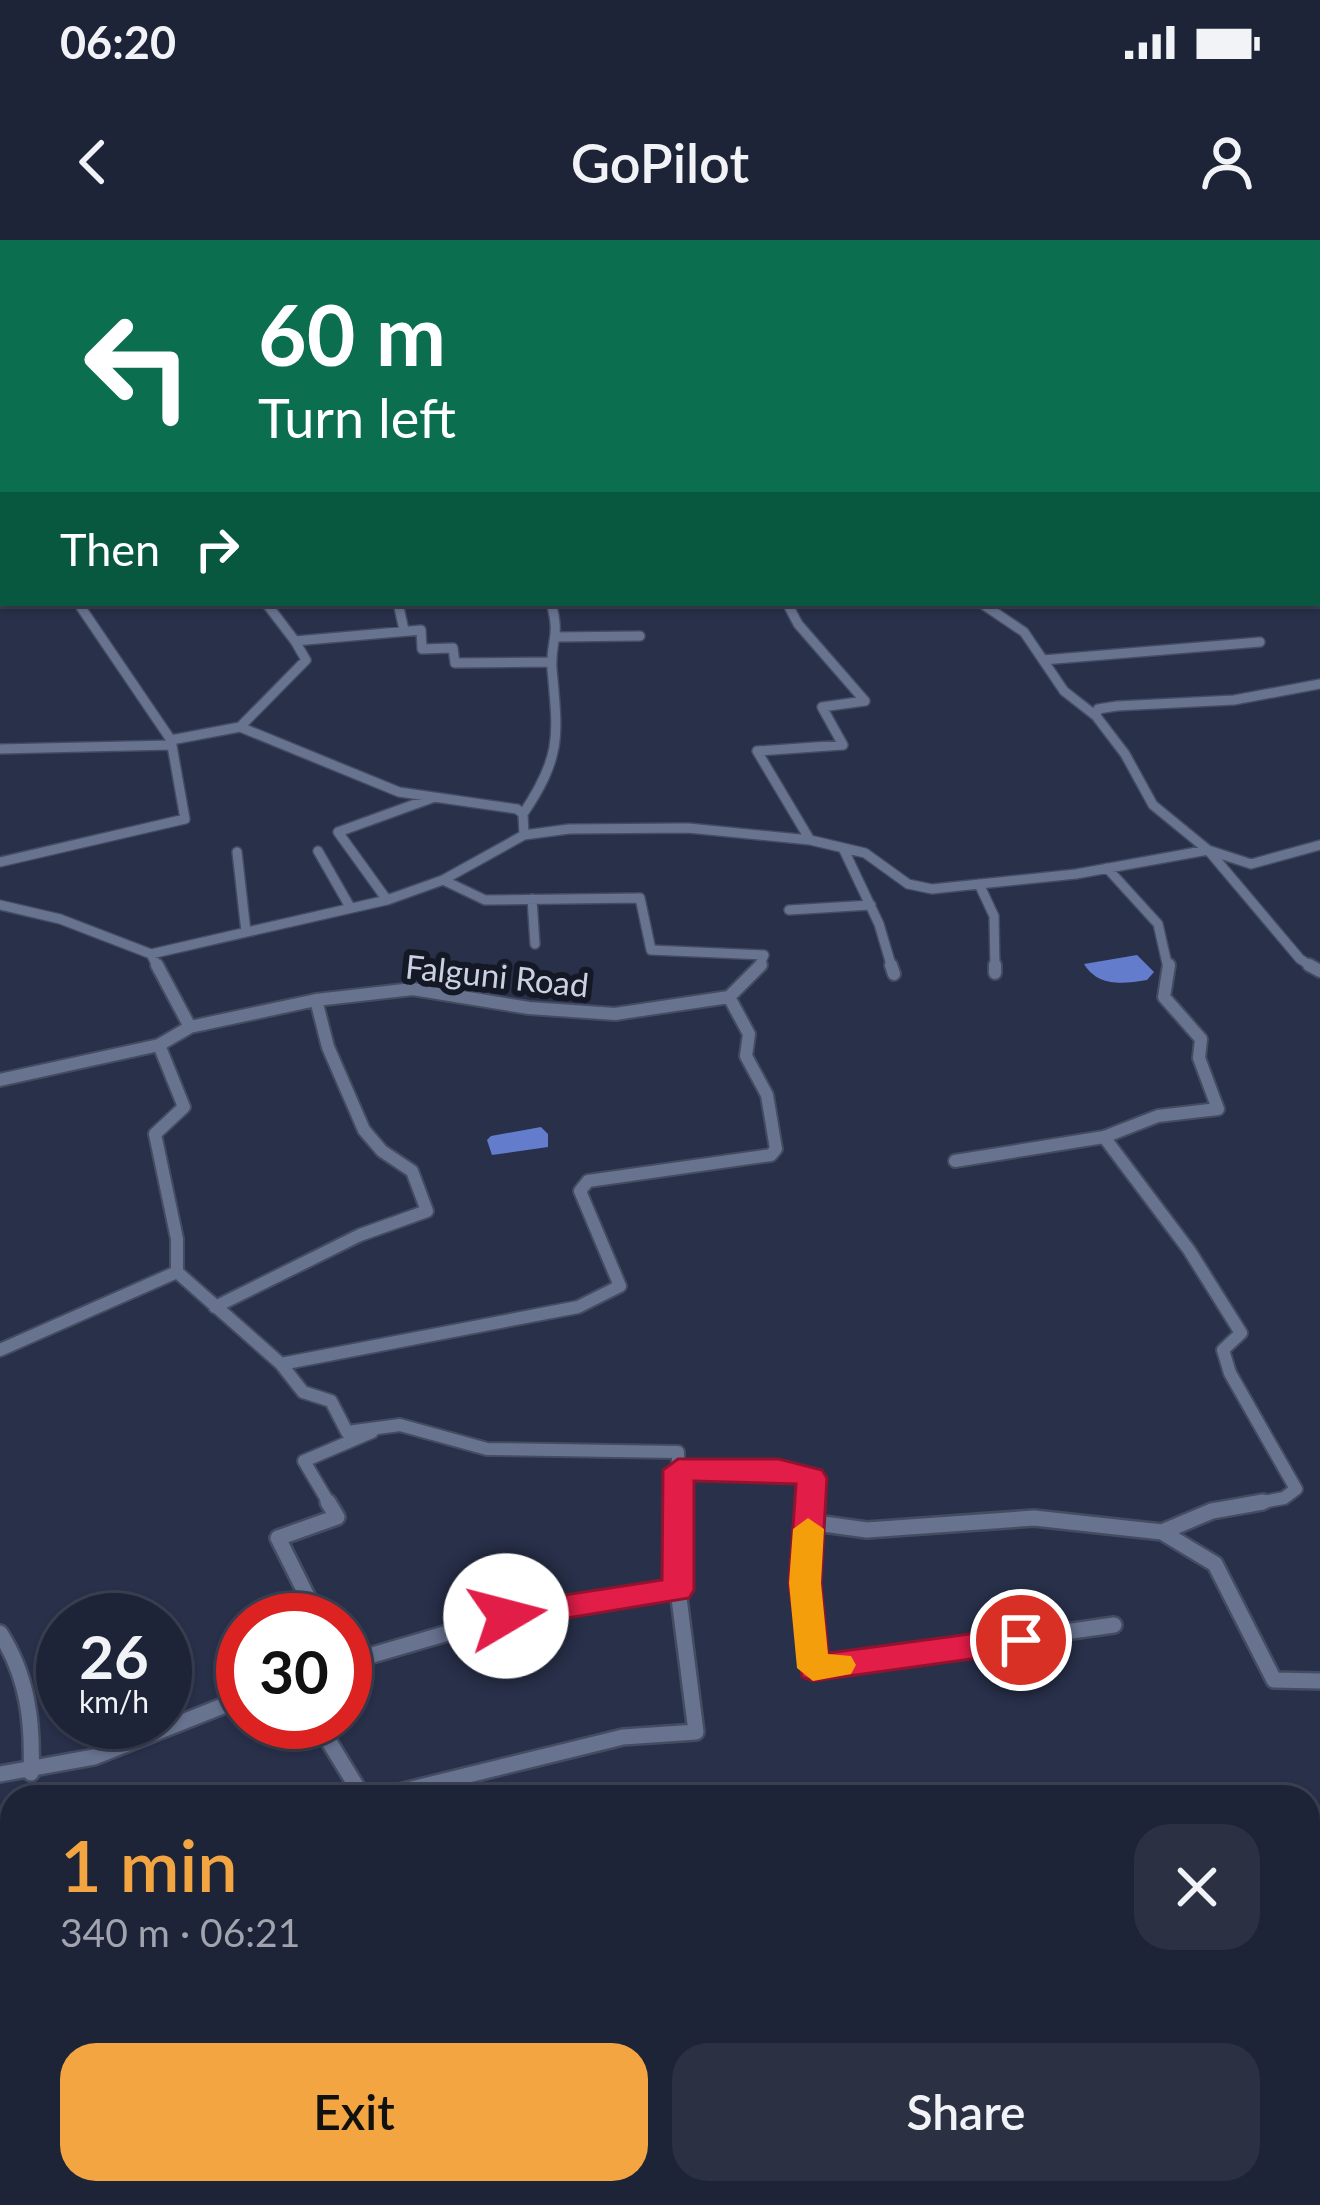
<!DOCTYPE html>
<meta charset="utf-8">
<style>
body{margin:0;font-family:Lato,sans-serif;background:#2b3043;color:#f1f3f6;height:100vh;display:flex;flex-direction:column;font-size:45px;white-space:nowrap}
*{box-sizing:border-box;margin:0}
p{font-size:39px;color:#a1a4ae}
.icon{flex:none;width:66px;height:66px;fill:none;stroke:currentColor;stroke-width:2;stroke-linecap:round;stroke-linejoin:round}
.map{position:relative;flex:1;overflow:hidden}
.side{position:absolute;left:0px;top:1545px;width:1320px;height:420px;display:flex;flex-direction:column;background:#1e2438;border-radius:36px 36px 0 0;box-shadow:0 3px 9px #0004,0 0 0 3px #3c4153}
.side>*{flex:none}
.top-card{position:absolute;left:0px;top:0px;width:1320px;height:366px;box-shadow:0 3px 9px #0004,0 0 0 3px #3c4153;background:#0b6e4f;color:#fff;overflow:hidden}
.speed{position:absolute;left:36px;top:1353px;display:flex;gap:24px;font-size:60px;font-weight:700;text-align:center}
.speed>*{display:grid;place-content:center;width:156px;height:156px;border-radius:50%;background:#1e2438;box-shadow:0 3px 9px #0004,0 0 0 3px #3c4153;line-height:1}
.speed small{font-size:30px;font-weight:400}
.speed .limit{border:18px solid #d22;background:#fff;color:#111}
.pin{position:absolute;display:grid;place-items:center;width:102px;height:102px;color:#fff;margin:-51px;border:6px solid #fff;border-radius:50%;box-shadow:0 3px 12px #0007}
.me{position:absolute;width:132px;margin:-66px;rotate:82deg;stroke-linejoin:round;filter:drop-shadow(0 0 9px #0008)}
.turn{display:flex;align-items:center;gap:42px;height:252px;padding:0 60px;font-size:54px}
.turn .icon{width:156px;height:156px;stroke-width:2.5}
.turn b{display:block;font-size:84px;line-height:102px}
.then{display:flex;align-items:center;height:114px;padding:0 60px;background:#0003;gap:24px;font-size:45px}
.round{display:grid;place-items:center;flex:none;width:126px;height:126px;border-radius:36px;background:#2b3043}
.head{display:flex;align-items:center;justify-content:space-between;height:204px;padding:0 60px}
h1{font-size:72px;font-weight:600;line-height:90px;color:#f2a540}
.cta{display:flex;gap:24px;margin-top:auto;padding:24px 60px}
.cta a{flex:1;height:138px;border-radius:36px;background:#f2a540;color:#111;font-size:48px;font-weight:600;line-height:138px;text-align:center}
.cta a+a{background:#2b3043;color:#f1f3f6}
.status{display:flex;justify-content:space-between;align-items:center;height:84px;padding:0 60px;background:#1e2438;direction:ltr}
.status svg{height:33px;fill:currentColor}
header{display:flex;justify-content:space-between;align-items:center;height:156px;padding:0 60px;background:#1e2438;font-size:54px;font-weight:600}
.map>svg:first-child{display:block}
.water{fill:#637ccb}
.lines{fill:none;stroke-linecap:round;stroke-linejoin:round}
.canal{fill:#637ccb;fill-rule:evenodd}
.street-far3-casing{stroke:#444c61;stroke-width:10}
.street-far2-casing{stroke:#444c61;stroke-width:12}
.street-far1-casing{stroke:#444c61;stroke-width:16}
.street-casing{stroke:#444c61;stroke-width:20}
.street-far3{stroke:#687390;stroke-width:8}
.street-far2{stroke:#687390;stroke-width:9}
.street-far1{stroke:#687390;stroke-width:12}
.street{stroke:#687390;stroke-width:15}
.route{fill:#e11d48;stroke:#92132f;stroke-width:3}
.slow{fill:#f59e0b}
.labels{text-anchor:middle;stroke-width:12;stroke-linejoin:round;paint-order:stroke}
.street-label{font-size:33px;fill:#cbd1e2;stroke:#151925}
</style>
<div class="status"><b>06:20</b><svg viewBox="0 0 49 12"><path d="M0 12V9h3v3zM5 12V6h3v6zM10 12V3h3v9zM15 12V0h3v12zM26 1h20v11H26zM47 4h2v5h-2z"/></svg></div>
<header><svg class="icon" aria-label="back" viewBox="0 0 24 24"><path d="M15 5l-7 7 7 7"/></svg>GoPilot<svg class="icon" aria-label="person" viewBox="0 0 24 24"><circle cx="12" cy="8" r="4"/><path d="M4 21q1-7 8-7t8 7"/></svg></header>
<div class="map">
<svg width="1320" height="1965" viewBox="0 0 1320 1965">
<rect width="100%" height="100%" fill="#28304a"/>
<path class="water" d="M1137 715 1154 732 1147 740C1123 744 1098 747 1084 724Z
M541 887 548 894V907L492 915 487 900 491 896Z"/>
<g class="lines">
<path class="canal" d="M1203 0 1208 1 1209 3H1199Z
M1315 0H1320V4L1311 3Z
M1317 158H1320V164H1317Z
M1317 239H1320V245H1317Z
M3 245V251L0 252V246Z"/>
<defs>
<path id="street-far3" d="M173 3 194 0"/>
<path id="street-far2" d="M266 363 295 401 421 390 422 409 453 408 455 423 551 422
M398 363 404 390
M787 363 798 384 865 461 822 467 843 505 757 511 810 600
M981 363 1024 392 1064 451 1096 476 1125 514 1153 565 1208 610 1251 624 1320 605
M557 397 640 396
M1043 420 1260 402
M1096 476 1098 469 1117 466 1234 460 1320 444
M240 487 306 420 295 401
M171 500 240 487 399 552 517 569 523 574 524 595
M0 509 172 505
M523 574C562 516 558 496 552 429 550 400 561 398 551 363
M843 608 879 684 892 728
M318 611 350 667
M237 612 246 692
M0 622 185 579 171 500 78 363
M1107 628 1158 684 1168 728
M443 640 485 660 640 658 651 710 764 715 758 728
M979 644 994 676 995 728
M532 659 535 704
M387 660 338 592 432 558
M0 665 60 679 151 714 387 660 443 640 524 595 569 589 688 588 810 600 865 613 908 644 932 649 1076 634 1208 610 1300 719 1314 728
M789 670 871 665
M151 714 158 728"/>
<path id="street-far1" d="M157 725 190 787 159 805 184 867 155 894 177 999V1032L281 1124 303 1152 331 1161 347 1192 400 1185 487 1209 678 1212V1265
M891 725 894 734
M995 725V733
M1169 725 1164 757 1201 799 1199 818 1218 869 1158 876 1104 897 1189 1010 1241 1093 1223 1110 1230 1133 1296 1249 1284 1258 1247 1265
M1309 725 1320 731
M729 757 761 725
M190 787 316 760 413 749 529 768 615 774 729 757
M0 840 159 805
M955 921 1104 897
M215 1067 360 995 427 971 412 931 382 911 364 890 328 807 316 760
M0 1110 177 1032
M281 1124 578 1067 620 1046 580 951 588 941 771 915 776 909 767 855 746 816 749 794 729 757
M678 1230H779L811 1238 810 1265
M330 1265 304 1221 372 1192"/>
<path id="street" d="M810 1262 809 1282 867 1290 1034 1278 1162 1292 1215 1324 1274 1440 1320 1441
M809 1282 805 1343 813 1428 1114 1385
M1162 1292 1212 1271 1263 1262
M319 1380 278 1298 337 1277 328 1262
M0 1393C28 1437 33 1482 31 1533
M345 1423 506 1376 678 1350V1262
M317 1482 363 1557
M0 1534 94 1517 243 1458
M379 1557 623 1497 696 1492 678 1350"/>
</defs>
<use href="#street-far3" class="street-far3-casing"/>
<use href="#street-far2" class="street-far2-casing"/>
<use href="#street-far1" class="street-far1-casing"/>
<use href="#street" class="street-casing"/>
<use href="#street-far3" class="street-far3"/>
<use href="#street-far2" class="street-far2"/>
<use href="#street-far1" class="street-far1"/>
<use href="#street" class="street"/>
</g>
<path class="route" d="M678 1219H779L822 1230 827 1238 821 1343 828 1413 1021 1387 1037 1400 1021 1412 813 1441 802 1437 789 1343 796 1244 694 1241V1350L689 1358 506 1388 494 1384 489 1376 494 1367 506 1364 662 1340 663 1230Z"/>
<path class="slow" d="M808 1278 824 1289 821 1343 828 1414 851 1416 856 1425 851 1434 813 1441 797 1428 789 1343 793 1289Z"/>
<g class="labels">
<g class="street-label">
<text transform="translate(497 736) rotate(6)" y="12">Falguni Road</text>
</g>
</g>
</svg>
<div class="speed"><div>26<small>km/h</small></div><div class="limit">30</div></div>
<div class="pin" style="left:1021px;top:1400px;background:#d93025"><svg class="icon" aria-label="arrive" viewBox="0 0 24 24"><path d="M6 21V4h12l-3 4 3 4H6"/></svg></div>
<svg class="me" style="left:506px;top:1376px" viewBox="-20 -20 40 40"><circle r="19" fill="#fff"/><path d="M0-13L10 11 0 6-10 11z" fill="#e11d48"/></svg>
<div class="top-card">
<div class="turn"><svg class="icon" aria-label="left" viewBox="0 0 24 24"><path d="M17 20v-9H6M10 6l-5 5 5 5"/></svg><div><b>60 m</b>Turn left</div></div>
<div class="then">Then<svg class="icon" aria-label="right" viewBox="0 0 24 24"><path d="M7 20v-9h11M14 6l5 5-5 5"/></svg></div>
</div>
<section class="side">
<div class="head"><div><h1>1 min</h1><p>340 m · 06:21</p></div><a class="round"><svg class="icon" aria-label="close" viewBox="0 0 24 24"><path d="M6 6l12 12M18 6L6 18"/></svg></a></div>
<div class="cta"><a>Exit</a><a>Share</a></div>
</section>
</div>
